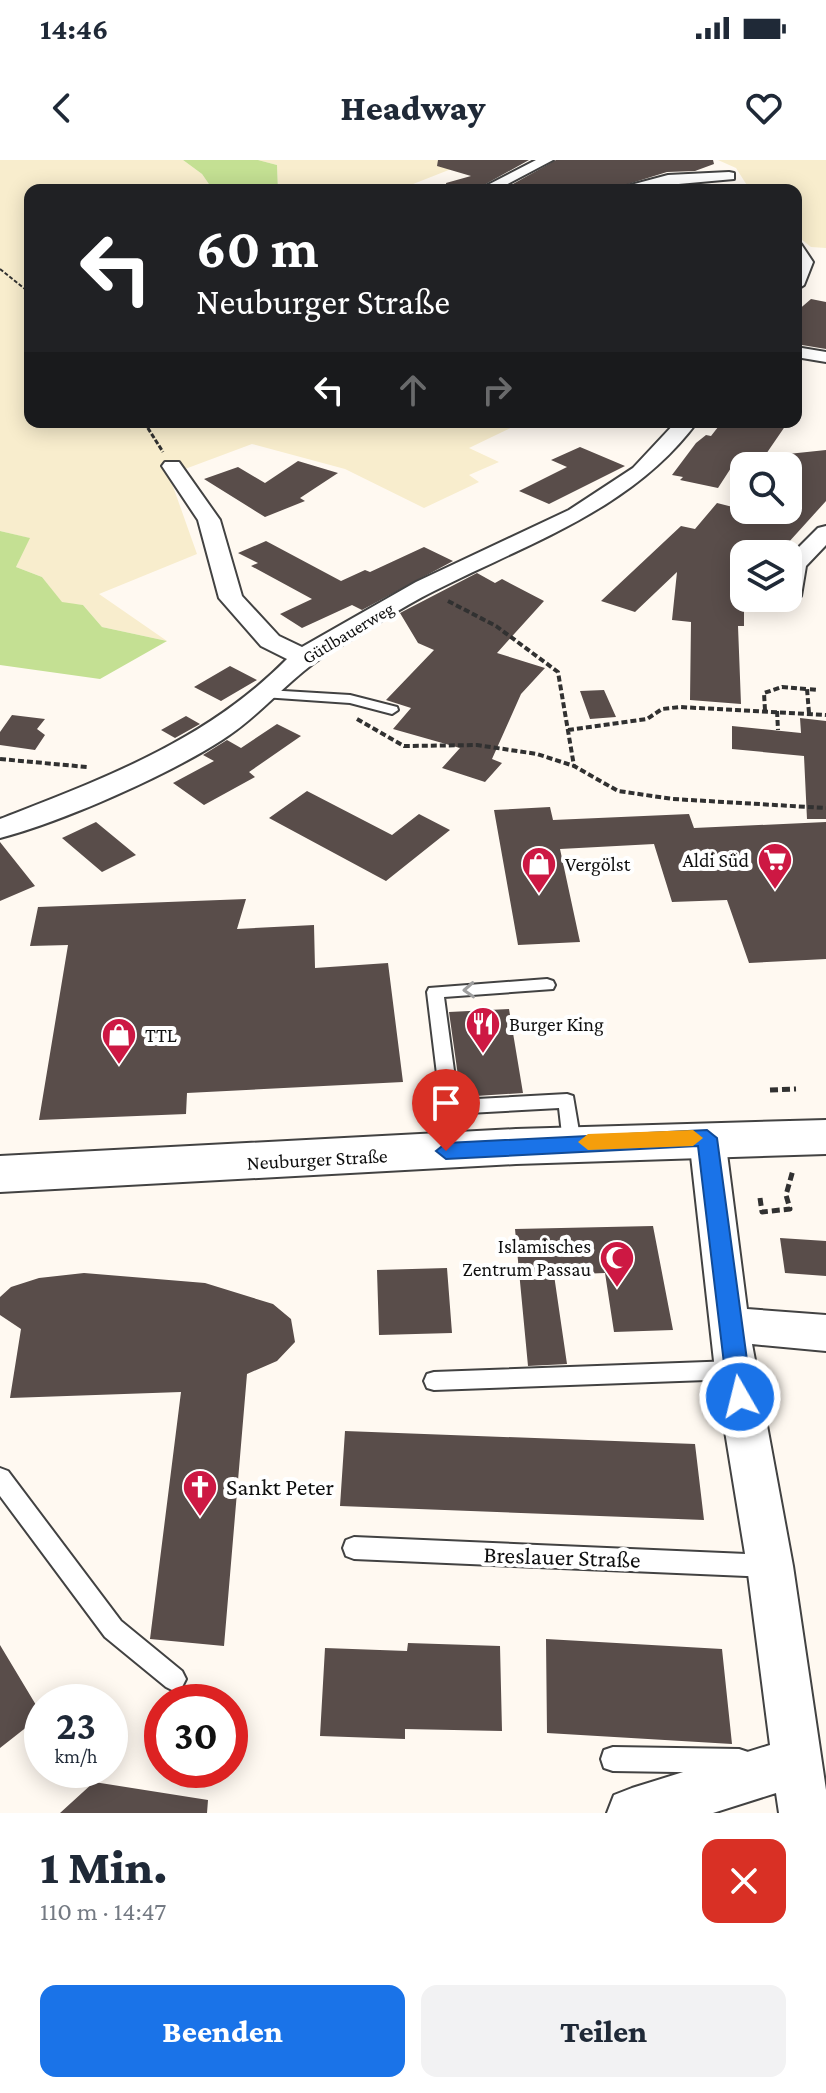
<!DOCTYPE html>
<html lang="de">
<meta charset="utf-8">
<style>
body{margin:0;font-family:"Crimson Pro",serif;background:#f2f2f3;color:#1f2937;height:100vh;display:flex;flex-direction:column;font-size:30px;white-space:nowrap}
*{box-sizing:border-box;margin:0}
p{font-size:26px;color:#747a83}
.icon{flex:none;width:44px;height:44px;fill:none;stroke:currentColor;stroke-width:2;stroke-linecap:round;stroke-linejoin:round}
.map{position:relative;height:1653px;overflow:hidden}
.panel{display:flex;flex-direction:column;background:#fff;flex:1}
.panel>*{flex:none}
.hud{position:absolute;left:24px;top:24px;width:778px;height:244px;border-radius:16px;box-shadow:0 4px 20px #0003;background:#202124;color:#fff;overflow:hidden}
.tools{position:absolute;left:730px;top:292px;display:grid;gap:16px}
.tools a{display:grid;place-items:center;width:72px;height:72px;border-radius:16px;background:#fff;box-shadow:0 4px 20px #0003;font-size:40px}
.speed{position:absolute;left:24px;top:1524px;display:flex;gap:16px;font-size:40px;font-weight:700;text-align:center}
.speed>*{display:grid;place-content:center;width:104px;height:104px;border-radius:50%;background:#fff;box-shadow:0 4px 20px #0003;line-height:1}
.speed small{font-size:20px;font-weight:400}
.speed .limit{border:12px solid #d22;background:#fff;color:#111}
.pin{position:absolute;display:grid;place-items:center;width:68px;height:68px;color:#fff;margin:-82px -34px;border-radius:50% 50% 50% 0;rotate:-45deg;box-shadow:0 0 8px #0007}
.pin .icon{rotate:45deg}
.me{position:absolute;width:88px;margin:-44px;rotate:352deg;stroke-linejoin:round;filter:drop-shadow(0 0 6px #0008)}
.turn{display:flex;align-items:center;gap:28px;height:168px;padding:0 40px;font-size:36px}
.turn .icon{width:104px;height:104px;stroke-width:2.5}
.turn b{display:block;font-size:56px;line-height:68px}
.lanes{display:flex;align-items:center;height:76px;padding:0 40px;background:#0003;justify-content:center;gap:40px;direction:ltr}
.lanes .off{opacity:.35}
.round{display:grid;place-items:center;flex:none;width:84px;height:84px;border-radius:16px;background:#f2f2f3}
.head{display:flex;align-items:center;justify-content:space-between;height:136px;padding:0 40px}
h1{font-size:48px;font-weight:800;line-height:60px}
.cta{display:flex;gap:16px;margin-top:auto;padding:16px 40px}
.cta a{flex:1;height:92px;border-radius:16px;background:#1a73e8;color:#fff;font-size:32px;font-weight:800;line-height:92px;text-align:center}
.cta a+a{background:#f2f2f3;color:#1f2937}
.status{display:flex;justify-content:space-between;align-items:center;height:56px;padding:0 40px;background:#fff;direction:ltr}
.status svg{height:22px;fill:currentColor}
header{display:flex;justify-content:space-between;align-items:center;height:104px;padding:0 40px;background:#fff;font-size:36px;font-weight:800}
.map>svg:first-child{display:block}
.farmland{fill:#f8edcd}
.forest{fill:#c4e093}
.building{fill:#594d4a}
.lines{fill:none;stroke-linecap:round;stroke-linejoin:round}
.service-casing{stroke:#424242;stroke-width:4}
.minor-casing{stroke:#424242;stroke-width:4}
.tertiary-casing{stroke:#424242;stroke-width:4}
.path-far3{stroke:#313131;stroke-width:2;stroke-dasharray:4 2;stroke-linecap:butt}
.path-far2{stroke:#313131;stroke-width:3;stroke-dasharray:5 2;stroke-linecap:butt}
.path-far1{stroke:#313131;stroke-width:4;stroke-dasharray:6 3;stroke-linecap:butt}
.path{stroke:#313131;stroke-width:5;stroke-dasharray:8 4;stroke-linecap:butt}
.service{fill:#fff;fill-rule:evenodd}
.minor{fill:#fff;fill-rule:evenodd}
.tertiary{fill:#fff;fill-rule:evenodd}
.oneway{stroke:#9f9f9f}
.route{fill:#1a73e8;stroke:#114b97;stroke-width:2}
.slow{fill:#f59e0b}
.labels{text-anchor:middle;stroke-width:8;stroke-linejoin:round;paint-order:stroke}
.far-street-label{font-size:18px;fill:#0f0f0f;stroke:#fff}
.poi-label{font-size:20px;fill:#0f0f0f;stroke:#fff;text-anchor:start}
.street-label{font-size:20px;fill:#0f0f0f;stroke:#fff}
.near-poi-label{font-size:24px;fill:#0f0f0f;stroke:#fff;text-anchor:start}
.near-street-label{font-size:24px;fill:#0f0f0f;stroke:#fff}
</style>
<div class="status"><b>14:46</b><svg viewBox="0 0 49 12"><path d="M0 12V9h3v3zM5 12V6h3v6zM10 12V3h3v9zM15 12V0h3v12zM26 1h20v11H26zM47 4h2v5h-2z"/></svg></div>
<header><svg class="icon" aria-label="back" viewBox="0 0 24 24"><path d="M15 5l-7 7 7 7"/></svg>Headway<svg class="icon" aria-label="heart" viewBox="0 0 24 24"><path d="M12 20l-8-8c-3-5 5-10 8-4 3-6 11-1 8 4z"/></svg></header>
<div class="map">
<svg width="826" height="1653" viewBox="0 0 826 1653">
<rect width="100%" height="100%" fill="#fff9f1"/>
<path class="farmland" d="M0 0H183L202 14 213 30H30V262H523L469 288 499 302 469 315 479 322 424 348 345 309 252 284 169 315 197 394 99 434 167 481 102 467 83 445 62 443 42 417 16 407 29 378 0 371Z
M258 0H474L398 30H278L277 5Z
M718 0H826V88L811 87 796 75V30H750L736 8Z"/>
<path class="forest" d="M183 0H258L277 5 278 30H213L202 14Z
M0 371 30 378 16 407 42 417 62 442 83 445 102 467 167 481 100 519 0 505Z"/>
<path class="building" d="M438 0H529L475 30H447L446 23 471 16 437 6Z
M556 0H713L714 4 695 11 667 12 609 30H502Z
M811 139 826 142V189L796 184V152Z
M722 262H788L764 297 740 294 718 328 680 320 683 317 672 315 696 283 706 275 711 276Z
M580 287 625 306 549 344 519 331 567 307 551 300Z
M826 290V341L778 394H744V466H738L741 544 690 540 691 462 672 460 677 412 635 452 601 441 681 366 695 369 717 343 788 361V294Z
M298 301 338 313 300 338 305 341 265 357 204 319 238 307 265 323Z
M266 381 341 421 365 410 370 412 424 387 453 401 362 450 352 445 302 468 280 454 312 439 251 406 258 403 238 393Z
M477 413 495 423 502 419 544 441 497 493 545 508 521 534 492 599 502 603 485 622 442 608 460 588 393 569 411 548 386 540 434 490 418 483 400 453Z
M230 506 257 520 221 541 194 527Z
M604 530 616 557 590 559 580 531Z
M12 555 45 559 37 569 45 575 35 590 0 585V572Z
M186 556 200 564 175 578 161 570Z
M800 558 826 561V659H807L804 596 732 589V566L801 573Z
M277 564 301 576 249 612 255 617 204 645 173 623 214 601 203 595 227 580 241 588Z
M307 631 392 675 419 654 450 670 386 721 269 658Z
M550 647 553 660 689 654 694 668 826 662V799L749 803 727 740 672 742 654 684 560 689 580 782 518 785 494 650Z
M96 662 136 695 102 712 62 678Z
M0 682 35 726 0 741Z
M246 739 237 769 314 765 315 808 388 803 403 922 187 933 186 954 39 960 68 785 30 786 38 747Z
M509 849 523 933 461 937 449 852Z
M653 1066 673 1170 614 1172 605 1113 554 1115 567 1204 528 1206 515 1069Z
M780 1078 826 1081V1116L785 1113Z
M447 1108 452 1173 379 1175 377 1110Z
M84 1113 205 1123 273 1144 291 1159 295 1182 277 1201 247 1214 224 1486 150 1479 181 1232 10 1238 21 1169 0 1155V1137L11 1127 39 1118Z
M345 1271 695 1284 704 1360 340 1346Z
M546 1479 722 1489 732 1584 547 1573Z
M408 1483 500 1486 502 1571 405 1569V1579L320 1576 325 1488 407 1491Z
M0 1485 42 1555 0 1588Z
M94 1622 208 1640 207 1653H60Z"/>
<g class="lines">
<defs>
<path id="service" d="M267 530 350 535 397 547 398 550 392 554 350 543 263 537 261 534Z
M547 819 553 821 555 825 553 829 444 837 458 940 567 934 573 936 581 983 578 988 572 990 566 988 563 983 559 948 450 954 444 952 441 947 427 832 429 828Z
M734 1201 741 1204 744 1210 741 1216 734 1219 434 1230 427 1228 424 1221 427 1214 434 1212Z
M0 1308 8 1311 121 1461 182 1511 186 1519 182 1527 174 1531 166 1527 105 1477 0 1336Z
M354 1377 768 1395 776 1398 779 1406 776 1414 768 1417 354 1399 346 1396 343 1388 346 1380Z
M613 1587 739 1589 748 1592 751 1601 748 1610 739 1613 613 1611 604 1608 601 1599 604 1590Z"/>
<path id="minor" d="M536 0H553L496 30H478Z
M729 12 734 13V19L612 30 668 15Z
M796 82 801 84 813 102 804 125 796 130Z
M796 187 826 192V202L796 197Z
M676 262H697C632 350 528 383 434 431 400 448 368 470 335 489 293 513 263 554 222 580 168 615 62 662 0 678V659C105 618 206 581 287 499L261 486 219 438 198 360 162 306 165 302H179L220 360 242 436 279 476 302 487 416 422 569 350 633 308Z
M826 366V385L806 406 801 436 788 437V398L818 368Z
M707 964 720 968 725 978 747 1149 826 1155V1191L752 1184 793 1406 826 1630V1653H779L776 1633 713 1653H607L614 1635 632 1628 770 1585 747 1406 715 1210 689 978 694 968Z"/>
<path id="tertiary" d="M826 960V994L516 1004 0 1032V996L516 969Z"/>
</defs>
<use href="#service" class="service-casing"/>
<use href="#minor" class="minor-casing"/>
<use href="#tertiary" class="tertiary-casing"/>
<path class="path-far3" d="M0 109 30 133"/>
<path class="path-far2" d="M144 262 163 292"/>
<path class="path-far1" d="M448 441 496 466 558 512 574 606
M765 550 764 533 782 527 807 529
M777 551 778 570
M809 553 807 529 818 530
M357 559 404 586 477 585 537 594 574 606 618 631 673 639 826 648
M568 570 647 559 662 549 680 547 826 555
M0 599 87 607"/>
<path class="path" d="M770 930 796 929
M760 1038 762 1052 790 1049 786 1035 793 1010"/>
<use href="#service" class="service"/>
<use href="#minor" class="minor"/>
<use href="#tertiary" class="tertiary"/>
</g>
<defs><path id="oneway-chevron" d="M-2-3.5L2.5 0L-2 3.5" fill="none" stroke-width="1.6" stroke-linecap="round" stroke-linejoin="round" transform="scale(2)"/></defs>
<use class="oneway" href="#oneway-chevron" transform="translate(469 830) rotate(177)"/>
<path class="route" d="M707 970 717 978 752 1237 748 1245 740 1248 732 1245 728 1237 698 986 446 999 436 991 446 983Z"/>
<path class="slow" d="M693 970 703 978 693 986 588 990 578 982 588 974Z"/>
<defs>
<symbol id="supermarket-pin" viewBox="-11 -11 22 30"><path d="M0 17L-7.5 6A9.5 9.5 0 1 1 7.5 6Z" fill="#cd1843" stroke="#fff"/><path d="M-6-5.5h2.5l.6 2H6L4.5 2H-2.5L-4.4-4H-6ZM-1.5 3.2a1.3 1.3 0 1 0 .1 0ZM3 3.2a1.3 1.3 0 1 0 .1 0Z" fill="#fff"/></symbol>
<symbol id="shop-pin" viewBox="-11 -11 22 30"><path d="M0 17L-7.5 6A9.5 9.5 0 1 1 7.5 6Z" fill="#cd1843" stroke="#fff"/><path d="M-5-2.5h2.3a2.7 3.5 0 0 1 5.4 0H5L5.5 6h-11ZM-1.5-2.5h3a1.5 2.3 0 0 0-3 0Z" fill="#fff"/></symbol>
<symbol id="restaurant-pin" viewBox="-11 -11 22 30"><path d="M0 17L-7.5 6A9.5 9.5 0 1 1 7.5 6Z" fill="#cd1843" stroke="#fff"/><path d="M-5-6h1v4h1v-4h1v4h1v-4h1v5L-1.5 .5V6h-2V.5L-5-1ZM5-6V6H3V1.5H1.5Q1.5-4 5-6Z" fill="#fff"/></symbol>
<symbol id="mosque-pin" viewBox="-11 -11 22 30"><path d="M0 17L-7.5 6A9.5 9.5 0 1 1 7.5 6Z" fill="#cd1843" stroke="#fff"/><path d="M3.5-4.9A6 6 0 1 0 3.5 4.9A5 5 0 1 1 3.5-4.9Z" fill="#fff"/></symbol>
<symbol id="church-pin" viewBox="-11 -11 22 30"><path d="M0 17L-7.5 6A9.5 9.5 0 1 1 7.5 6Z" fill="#cd1843" stroke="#fff"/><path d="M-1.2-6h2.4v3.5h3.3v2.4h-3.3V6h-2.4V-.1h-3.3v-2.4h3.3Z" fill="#fff"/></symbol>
</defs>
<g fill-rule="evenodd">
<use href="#supermarket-pin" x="755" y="680" width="40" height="54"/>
<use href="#shop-pin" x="519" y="684" width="40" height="54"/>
<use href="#restaurant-pin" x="463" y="844" width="40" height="54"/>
<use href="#shop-pin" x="99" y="855" width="40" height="54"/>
<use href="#mosque-pin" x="597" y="1078" width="40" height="54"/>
<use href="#church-pin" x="180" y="1307" width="40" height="54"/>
</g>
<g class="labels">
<g class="far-street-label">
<text transform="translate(348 473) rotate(-31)" y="6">Gütlbauerweg</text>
</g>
<g class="poi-label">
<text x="749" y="707" text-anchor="end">Aldi Süd</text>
<text x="565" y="711">Vergölst</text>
<text x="509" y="871">Burger King</text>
<text x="145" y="882">TTL</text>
<text x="591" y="1093" text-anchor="end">Islamisches<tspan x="591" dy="23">Zentrum Passau</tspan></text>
</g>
<g class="street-label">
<text transform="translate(317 999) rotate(-3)" y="7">Neuburger Straße</text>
</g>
<g class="near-poi-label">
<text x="226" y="1335">Sankt Peter</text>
</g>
<g class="near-street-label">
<text transform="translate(562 1397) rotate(2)" y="8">Breslauer Straße</text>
</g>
</g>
</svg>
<div class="tools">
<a><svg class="icon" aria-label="search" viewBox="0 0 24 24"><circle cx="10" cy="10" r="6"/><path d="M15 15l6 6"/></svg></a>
<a><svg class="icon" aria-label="layers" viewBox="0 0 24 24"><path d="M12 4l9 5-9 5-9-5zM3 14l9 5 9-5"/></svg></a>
</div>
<div class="speed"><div>23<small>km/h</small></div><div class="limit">30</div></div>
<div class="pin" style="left:446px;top:991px;background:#d93025"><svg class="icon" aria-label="arrive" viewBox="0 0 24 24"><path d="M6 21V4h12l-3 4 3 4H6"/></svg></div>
<svg class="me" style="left:740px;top:1237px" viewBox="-20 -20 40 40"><circle r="17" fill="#1a73e8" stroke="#fff" stroke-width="3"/><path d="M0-11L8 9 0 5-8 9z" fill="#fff"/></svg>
<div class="hud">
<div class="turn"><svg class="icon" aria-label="left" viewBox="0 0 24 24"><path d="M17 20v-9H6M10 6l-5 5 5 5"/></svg><div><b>60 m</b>Neuburger Straße</div></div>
<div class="lanes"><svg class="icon" aria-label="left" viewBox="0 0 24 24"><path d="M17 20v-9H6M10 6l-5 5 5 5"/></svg><svg class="icon off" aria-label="ahead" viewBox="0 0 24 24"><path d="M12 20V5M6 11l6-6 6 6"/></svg><svg class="icon off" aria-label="right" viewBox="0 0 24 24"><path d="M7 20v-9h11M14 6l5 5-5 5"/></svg></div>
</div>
</div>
<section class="panel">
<div class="head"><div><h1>1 Min.</h1><p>110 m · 14:47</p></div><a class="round" style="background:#d93025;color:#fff"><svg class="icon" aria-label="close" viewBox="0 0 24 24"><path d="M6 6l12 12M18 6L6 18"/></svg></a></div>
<div class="cta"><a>Beenden</a><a>Teilen</a></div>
</section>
